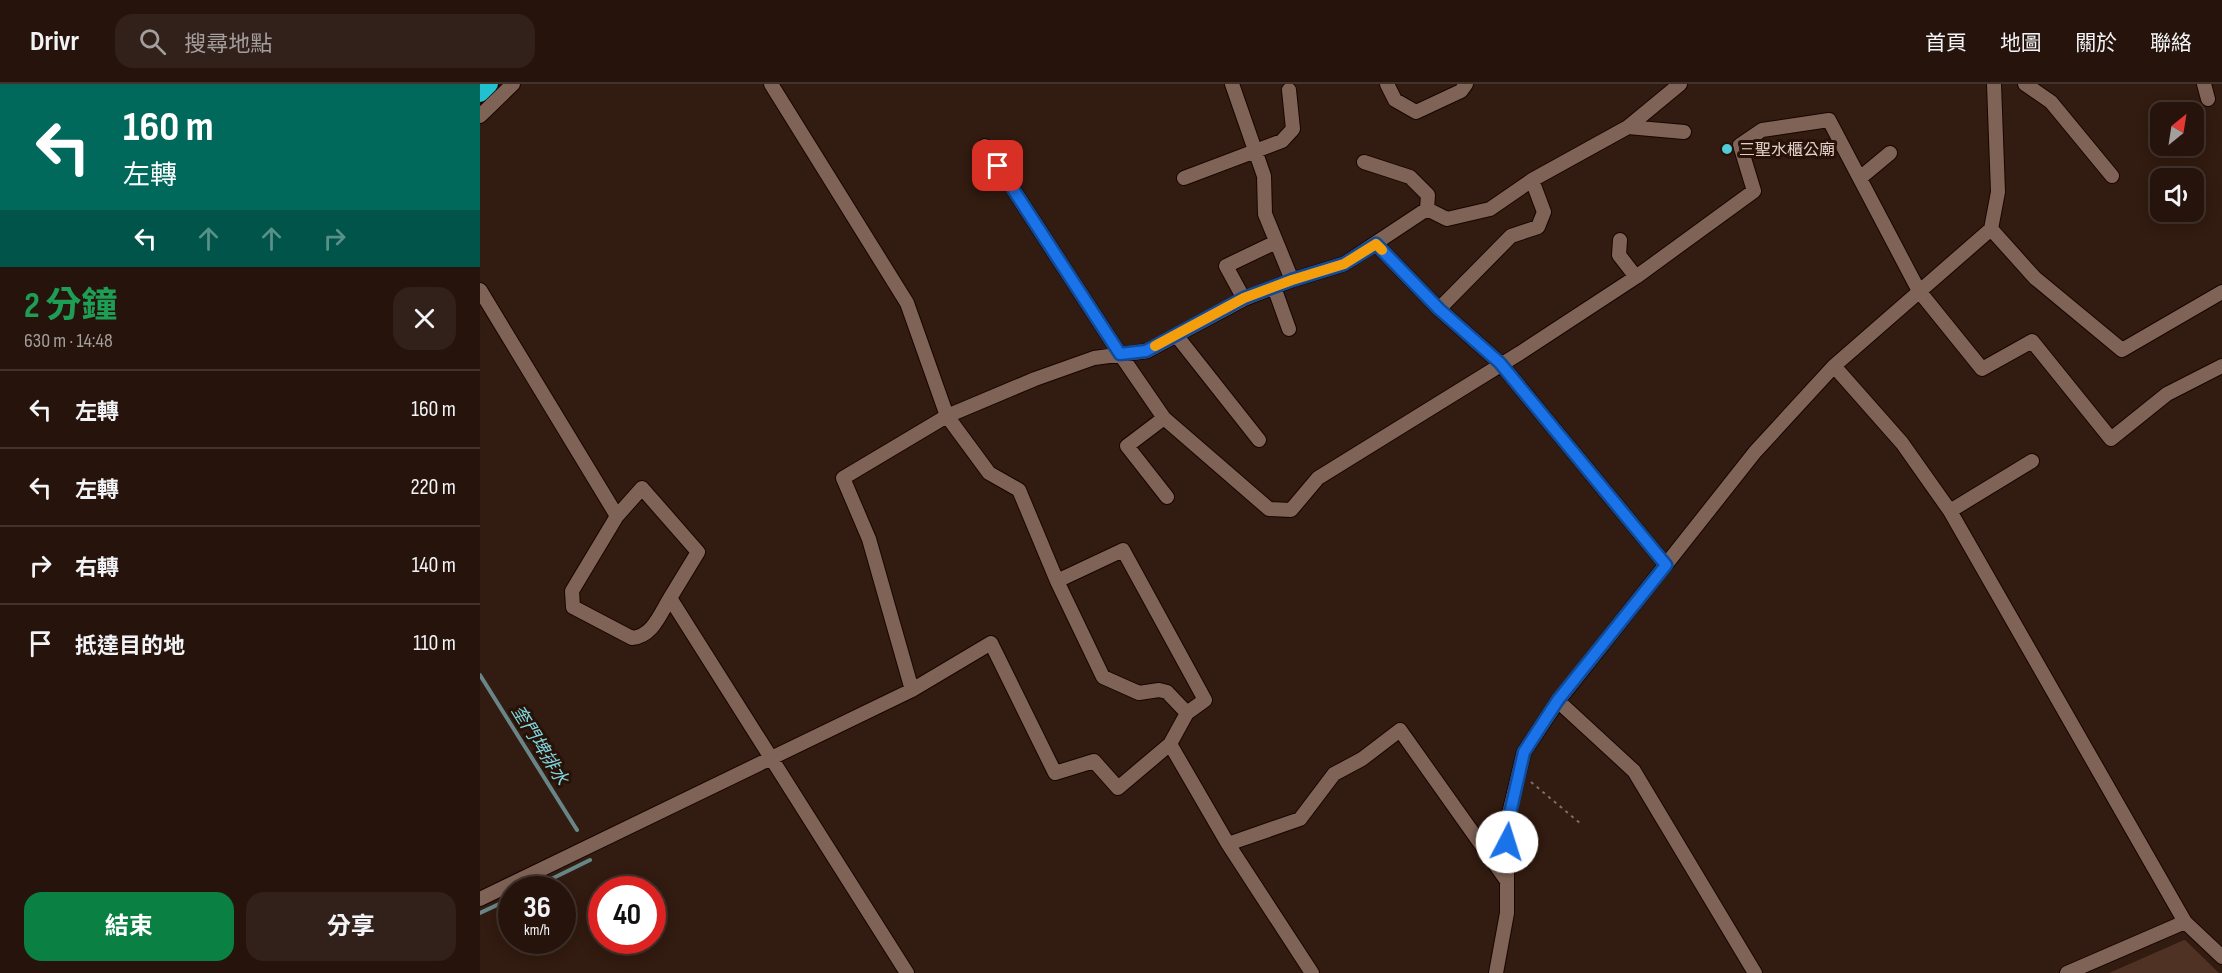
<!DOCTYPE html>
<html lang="zh-TW">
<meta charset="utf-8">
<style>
body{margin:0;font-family:"Sofia Sans Condensed","Noto Sans TC",sans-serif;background:#32211a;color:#f1f3f6;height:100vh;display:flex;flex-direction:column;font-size:22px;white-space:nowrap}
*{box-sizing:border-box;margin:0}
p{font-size:20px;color:#a49e9d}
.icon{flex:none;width:33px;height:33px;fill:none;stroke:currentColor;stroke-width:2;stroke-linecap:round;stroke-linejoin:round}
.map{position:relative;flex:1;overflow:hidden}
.sheet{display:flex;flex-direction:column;background:#26140c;width:480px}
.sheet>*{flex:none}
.guide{background:#00695c;color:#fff;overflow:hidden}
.needle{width:39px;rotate:30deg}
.controls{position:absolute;left:1670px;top:18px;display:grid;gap:12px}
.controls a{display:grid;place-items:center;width:54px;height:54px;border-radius:12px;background:#26140c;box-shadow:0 3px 15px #0003,0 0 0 2px #42332d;font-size:30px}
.speed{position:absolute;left:18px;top:792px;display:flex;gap:12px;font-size:30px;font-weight:700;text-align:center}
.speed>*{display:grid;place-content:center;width:78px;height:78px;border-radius:50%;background:#26140c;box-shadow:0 3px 15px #0003,0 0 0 2px #42332d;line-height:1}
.speed small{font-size:15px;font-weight:400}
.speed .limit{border:9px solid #d22;background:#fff;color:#111}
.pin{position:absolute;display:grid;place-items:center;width:51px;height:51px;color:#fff;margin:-26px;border-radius:12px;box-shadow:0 3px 9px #0006}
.me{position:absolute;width:66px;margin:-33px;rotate:5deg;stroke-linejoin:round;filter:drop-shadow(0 0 4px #0008)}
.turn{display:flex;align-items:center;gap:21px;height:126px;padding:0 24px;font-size:27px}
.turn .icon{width:78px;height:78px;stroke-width:2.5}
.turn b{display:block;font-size:42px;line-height:51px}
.lanes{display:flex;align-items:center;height:57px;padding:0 24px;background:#0003;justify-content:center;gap:30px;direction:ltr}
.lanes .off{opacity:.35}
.round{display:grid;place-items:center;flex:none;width:63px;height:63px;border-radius:18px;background:#32211a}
.headline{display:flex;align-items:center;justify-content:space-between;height:102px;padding:0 24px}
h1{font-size:36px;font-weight:700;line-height:45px;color:#1e9e55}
.cta{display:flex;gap:12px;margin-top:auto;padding:12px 24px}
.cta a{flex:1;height:69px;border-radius:18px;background:#0b8043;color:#fff;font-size:24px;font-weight:700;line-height:69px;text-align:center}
.cta a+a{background:#32211a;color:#f1f3f6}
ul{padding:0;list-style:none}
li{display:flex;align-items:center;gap:18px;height:78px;padding:0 24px;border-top:2px solid #42332d}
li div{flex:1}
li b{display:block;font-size:22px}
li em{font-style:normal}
header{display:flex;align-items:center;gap:36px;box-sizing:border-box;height:84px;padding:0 30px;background:#26140c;border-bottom:2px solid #42332d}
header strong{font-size:28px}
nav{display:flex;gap:33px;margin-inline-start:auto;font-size:21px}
.search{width:420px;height:54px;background:#32211a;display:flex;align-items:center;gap:15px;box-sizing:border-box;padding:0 21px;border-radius:18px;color:#a49e9d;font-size:22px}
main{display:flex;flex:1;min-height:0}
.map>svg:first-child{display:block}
.green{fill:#503224}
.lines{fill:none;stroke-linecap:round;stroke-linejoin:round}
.stream{stroke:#688688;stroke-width:4}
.minor-casing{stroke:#190500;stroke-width:16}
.highway-casing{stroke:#190500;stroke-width:21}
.path{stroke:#826e64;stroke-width:2;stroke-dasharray:3 4.5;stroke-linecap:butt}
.minor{stroke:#7f6356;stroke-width:14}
.highway{stroke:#22c1cf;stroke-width:18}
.route-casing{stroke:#114b97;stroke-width:15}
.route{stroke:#1a73e8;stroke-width:10}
.slow{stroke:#f59e0b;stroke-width:10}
.poi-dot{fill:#52cbd7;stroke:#281107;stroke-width:2}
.labels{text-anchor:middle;stroke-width:6;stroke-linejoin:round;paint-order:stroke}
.poi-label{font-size:16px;fill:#e2d1ca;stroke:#281107;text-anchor:start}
.water-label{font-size:18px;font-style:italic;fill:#7ed6df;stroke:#281107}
</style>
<header>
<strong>Drivr</strong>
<div class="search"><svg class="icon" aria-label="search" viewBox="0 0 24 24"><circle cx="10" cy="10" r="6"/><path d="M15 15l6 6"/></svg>搜尋地點</div>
<nav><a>首頁</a><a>地圖</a><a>關於</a><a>聯絡</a></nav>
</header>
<main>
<section class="sheet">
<div class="guide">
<div class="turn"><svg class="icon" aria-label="left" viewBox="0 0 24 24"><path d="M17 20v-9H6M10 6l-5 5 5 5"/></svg><div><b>160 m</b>左轉</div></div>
<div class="lanes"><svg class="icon" aria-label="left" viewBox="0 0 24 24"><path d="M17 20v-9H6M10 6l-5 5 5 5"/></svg><svg class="icon off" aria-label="ahead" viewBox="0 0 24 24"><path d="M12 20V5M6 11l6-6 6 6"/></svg><svg class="icon off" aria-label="ahead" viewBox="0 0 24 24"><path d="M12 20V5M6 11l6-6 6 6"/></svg><svg class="icon off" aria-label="right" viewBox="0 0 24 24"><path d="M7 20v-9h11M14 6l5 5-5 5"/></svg></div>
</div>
<div class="headline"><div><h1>2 分鐘</h1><p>630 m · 14:48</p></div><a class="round"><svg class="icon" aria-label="close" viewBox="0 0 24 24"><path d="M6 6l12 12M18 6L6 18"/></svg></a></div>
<ul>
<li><svg class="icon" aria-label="left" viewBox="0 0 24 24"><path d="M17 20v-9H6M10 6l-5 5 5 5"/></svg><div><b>左轉</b></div><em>160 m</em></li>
<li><svg class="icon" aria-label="left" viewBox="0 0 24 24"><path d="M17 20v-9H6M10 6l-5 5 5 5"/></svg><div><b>左轉</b></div><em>220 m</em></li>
<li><svg class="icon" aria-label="right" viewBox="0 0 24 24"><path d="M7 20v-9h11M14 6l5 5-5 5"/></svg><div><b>右轉</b></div><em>140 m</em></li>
<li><svg class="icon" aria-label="arrive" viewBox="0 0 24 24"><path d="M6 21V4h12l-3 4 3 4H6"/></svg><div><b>抵達目的地</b></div><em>110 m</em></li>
</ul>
<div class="cta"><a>結束</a><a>分享</a></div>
</section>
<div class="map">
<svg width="1742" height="889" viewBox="0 0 1742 889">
<rect width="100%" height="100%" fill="#321b10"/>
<path class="green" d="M1705 856 1739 889H1629L1704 856Z"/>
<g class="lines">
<path class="stream" d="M0 591 97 746
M49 806 110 776
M0 829 32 814"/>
<defs>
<path id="minor" d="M291 0 427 219 467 332 509 389 539 406 577 497 623 593 659 609 679 606 687 608 707 629 690 660
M752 0 784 92 785 130 812 196
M907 0 915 16 936 28 981 7 986 0
M1545 0 1571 18 1632 92
M1724 0 1728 15
M0 32 33 0
M1148 43 1204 48
M505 62 640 270 684 334 789 425 811 426 838 394 1040 269 1156 193 1274 107 1260 61 1282 46 1349 36 1439 207 1502 285 1552 257 1631 355 1687 310 1742 282
M884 78 930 93 948 111 947 125
M704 94 802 57 813 45 809 6
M1380 94 1410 69
M1511 145 1555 194 1642 266 1742 208
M1140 156 1139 171 1156 193
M896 160 959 225 1020 279 1186 481
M794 203 809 245
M0 206 137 432 92 507 93 523 152 554C173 552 180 530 190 514L427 889
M764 215 746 182 796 158
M959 225 1031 152 1058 143 1064 128 1052 96
M696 251 779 356
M1354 282 1422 359 1470 427 1705 838 1742 873
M684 334 647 362 687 413
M1470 427 1552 377
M137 432 162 404 218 468 190 514
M577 497 643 466 725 616 707 629
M432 606 389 455 363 394 467 332 555 295 614 274 667 267 764 215 812 196 864 180 947 125 967 135 1010 125 1052 96 1148 43 1200 0
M1078 617 1154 687 1275 889
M748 760 820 735 854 690 882 675 920 646 1027 797
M0 815 432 606 511 559 575 689 614 677 638 704 690 660 748 760 832 889
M1016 889 1027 829V738L1044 668 1078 617 1275 368 1354 282 1511 145 1518 108 1514 0
M1587 889 1705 838"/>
<path id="highway" d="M0 9 9 0"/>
</defs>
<use href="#minor" class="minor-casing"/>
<use href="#highway" class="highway-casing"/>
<path class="path" d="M1051 698 1101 740"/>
<use href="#minor" class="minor"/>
<use href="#highway" class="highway"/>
</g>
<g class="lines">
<defs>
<path id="route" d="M518 82 640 270 666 267 764 214 812 196 864 180 896 160 959 225 1020 279 1186 481 1078 616 1044 668 1028 738 1027 758"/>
</defs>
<use href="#route" class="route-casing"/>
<use href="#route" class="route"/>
<path class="slow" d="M675 262 764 214 812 196 864 180 896 160 902 166"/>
</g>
<circle class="poi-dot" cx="1247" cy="65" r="6"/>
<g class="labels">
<g class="poi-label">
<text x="1259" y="71">三聖水櫃公廟</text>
</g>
<g class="water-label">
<text transform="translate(60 661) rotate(58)" y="6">奎門埤排水</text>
</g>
</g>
</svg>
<div class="controls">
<a><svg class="needle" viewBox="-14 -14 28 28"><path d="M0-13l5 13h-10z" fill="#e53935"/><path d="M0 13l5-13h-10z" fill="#a49e9d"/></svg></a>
<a><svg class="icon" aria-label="sound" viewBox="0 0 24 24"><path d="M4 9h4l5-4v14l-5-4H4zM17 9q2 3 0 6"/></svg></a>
</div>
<div class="speed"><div>36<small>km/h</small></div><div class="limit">40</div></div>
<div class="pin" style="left:518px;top:82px;background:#d93025"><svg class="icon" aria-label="arrive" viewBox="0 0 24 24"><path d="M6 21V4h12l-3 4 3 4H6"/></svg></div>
<svg class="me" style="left:1027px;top:758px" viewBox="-20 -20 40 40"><circle r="19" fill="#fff"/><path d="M0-13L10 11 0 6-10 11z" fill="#1a73e8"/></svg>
</div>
</main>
